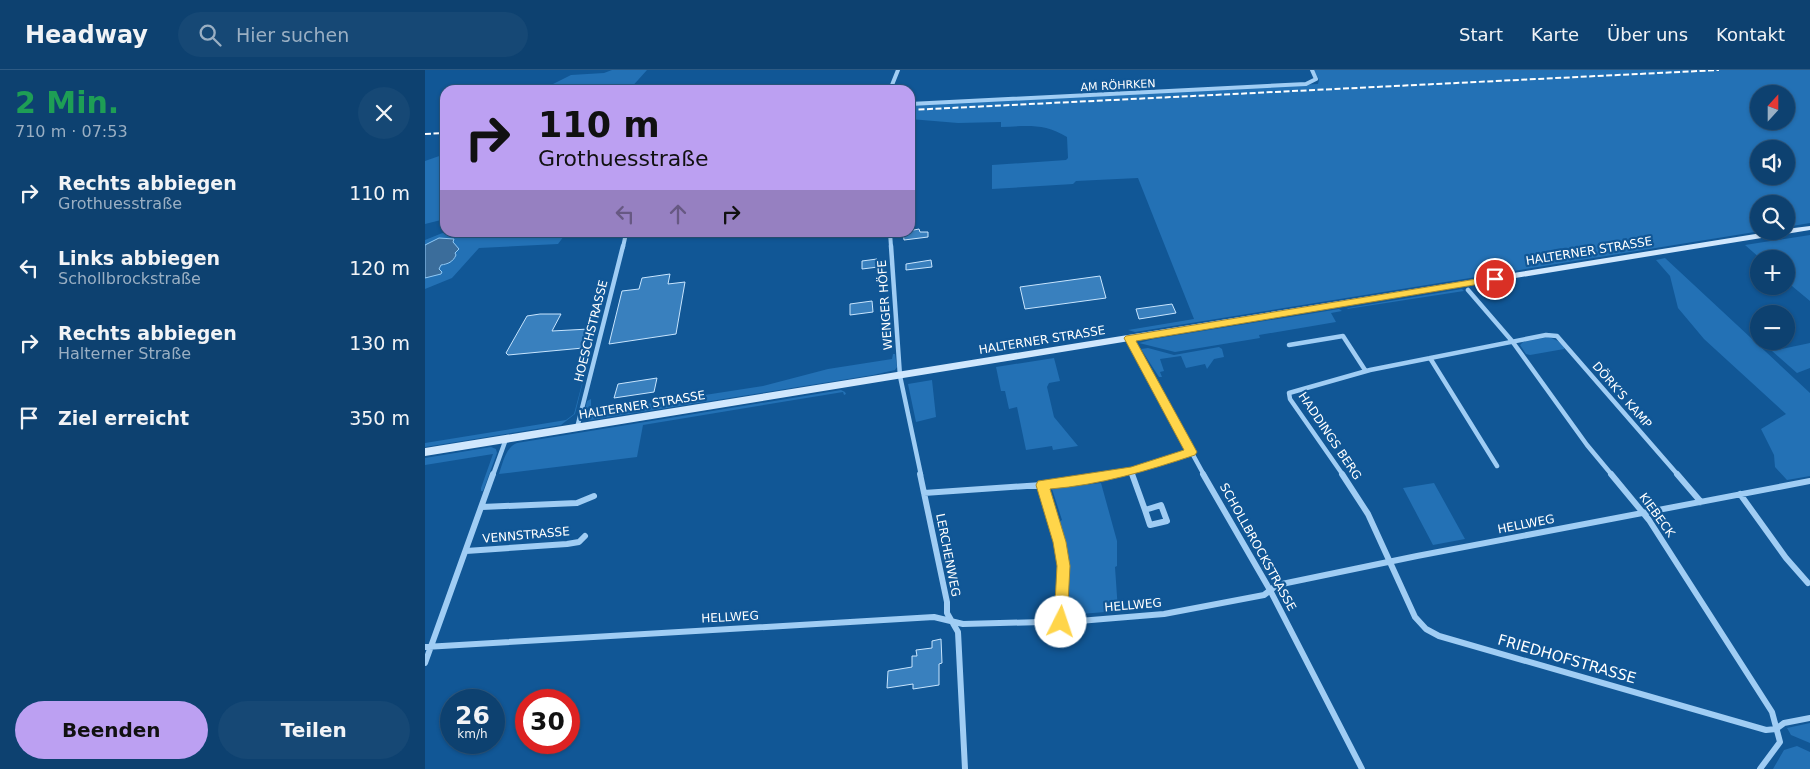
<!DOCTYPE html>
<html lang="de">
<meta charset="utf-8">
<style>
body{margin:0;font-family:"DejaVu Sans",sans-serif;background:#164875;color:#f1f3f6;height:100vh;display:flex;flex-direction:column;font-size:19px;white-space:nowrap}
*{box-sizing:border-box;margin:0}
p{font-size:16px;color:#9aafc3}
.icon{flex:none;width:28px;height:28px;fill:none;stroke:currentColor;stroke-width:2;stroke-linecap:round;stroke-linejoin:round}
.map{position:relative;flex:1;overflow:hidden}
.panel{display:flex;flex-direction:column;background:#0d4170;width:425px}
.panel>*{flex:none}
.hud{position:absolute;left:15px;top:15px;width:475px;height:152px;border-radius:15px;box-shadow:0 1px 4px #0004,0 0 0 1px #2d5a83;background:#bca0f2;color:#111;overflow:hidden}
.needle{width:32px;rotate:21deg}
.tools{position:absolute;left:1325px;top:15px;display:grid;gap:10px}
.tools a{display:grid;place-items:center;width:45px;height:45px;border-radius:50%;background:#0d4170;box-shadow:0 1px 4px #0004,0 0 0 1px #2d5a83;font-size:25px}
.speed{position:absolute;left:15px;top:619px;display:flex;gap:10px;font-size:25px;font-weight:700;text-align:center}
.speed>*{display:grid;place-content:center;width:65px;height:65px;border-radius:50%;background:#0d4170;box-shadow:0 1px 4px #0004,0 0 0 1px #2d5a83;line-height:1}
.speed small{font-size:12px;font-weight:400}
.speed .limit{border:8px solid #d22;background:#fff;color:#111}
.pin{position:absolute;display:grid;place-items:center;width:42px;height:42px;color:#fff;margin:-21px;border:2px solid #fff;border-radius:50%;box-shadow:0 1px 5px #0007}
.me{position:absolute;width:55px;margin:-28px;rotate:4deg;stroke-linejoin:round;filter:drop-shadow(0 0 4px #0008)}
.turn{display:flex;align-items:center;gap:18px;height:105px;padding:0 15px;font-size:22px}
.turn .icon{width:65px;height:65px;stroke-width:2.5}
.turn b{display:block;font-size:35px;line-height:42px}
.lanes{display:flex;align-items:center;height:48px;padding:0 15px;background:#0003;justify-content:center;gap:25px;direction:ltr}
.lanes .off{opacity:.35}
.round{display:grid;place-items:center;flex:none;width:52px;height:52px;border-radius:26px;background:#164875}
.head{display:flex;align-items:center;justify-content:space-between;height:85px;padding:0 15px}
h1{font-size:30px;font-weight:700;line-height:38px;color:#1e9e55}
.primary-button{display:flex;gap:10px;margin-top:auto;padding:10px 15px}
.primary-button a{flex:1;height:58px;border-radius:30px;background:#bca0f2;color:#111;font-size:20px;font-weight:700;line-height:58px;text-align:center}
.primary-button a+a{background:#164875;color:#f1f3f6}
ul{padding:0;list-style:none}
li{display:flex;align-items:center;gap:15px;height:75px;padding:0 15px}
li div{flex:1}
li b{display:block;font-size:19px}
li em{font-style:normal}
header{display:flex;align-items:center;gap:30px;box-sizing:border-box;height:70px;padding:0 25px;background:#0d4170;border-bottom:1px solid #2d5a83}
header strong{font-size:24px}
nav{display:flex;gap:28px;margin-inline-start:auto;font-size:18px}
.search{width:350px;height:45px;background:#164875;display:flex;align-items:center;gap:12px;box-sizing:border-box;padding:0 18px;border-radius:28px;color:#9aafc3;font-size:19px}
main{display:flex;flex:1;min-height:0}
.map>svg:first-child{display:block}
.green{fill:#2371b5;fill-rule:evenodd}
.water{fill:#3b6d9b;stroke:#91caf7}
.building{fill:#3980be;stroke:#c8e5fe}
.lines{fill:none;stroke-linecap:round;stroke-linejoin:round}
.minor-far2{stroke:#a0cdf4;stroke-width:4}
.minor-far1{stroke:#a0cdf4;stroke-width:4.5}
.minor{stroke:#a0cdf4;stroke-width:6}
.secondary{fill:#d0e7fd;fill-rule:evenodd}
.rail{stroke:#fff;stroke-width:2;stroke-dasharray:6 2.5;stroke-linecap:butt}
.route{fill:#ffd54a;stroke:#a68a30}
.labels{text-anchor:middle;stroke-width:4.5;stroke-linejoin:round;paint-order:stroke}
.far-street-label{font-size:11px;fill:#fff;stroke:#115796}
.street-label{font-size:12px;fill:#fff;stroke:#115796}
.near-street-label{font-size:15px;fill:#fff;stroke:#115796}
</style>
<header>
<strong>Headway</strong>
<div class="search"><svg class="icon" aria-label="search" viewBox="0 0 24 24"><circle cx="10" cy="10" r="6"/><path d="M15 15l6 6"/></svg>Hier suchen</div>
<nav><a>Start</a><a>Karte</a><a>Über uns</a><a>Kontakt</a></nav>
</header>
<main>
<section class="panel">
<div class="head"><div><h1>2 Min.</h1><p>710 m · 07:53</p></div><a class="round"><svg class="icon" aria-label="close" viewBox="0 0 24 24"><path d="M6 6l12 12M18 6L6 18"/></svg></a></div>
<ul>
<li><svg class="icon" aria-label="right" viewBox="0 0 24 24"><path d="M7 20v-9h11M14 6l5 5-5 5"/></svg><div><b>Rechts abbiegen</b><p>Grothuesstraße</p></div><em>110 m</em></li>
<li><svg class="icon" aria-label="left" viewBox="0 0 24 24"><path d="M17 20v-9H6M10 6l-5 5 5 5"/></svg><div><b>Links abbiegen</b><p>Schollbrockstraße</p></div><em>120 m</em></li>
<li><svg class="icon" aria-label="right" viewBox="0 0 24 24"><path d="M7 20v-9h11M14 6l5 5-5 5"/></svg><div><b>Rechts abbiegen</b><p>Halterner Straße</p></div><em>130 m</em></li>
<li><svg class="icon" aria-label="arrive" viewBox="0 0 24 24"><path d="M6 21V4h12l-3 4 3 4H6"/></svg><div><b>Ziel erreicht</b></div><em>350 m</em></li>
</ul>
<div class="primary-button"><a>Beenden</a><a>Teilen</a></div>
</section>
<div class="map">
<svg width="1385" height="699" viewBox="0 0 1385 699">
<rect width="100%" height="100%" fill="#115796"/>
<path class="green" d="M187 0H222L204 20H108L120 18 146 5 179 3Z
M889 0H1385V153L1361 157V134H1334V161H1336L710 262 703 260 769 249 713 108 651 111 648 114 567 119V95L641 90 643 88 642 67C619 53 602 56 576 57V52L533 53 485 49V35L893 14 894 10ZM1334 24H1361V51H1334ZM1334 79H1361V106H1334Z
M20 84V100L16 102H20V149L0 154V91Z
M20 162 147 163 145 166H139L133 174 54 178 27 208 0 219V208L16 204 14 199 16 195 23 194 14 168 0 175V170Z
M1385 165V231L1361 211V189H1336L1320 175Z
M1240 188 1385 323V406L1362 410 1350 397 1349 385 1336 359 1361 344 1279 269 1253 238 1245 206 1231 190Z
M1037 219 1039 221 922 239 923 238Z
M914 239 917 241 906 243 911 252 834 265 835 268 750 282 714 273 729 269Z
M1124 267 1133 271 1140 277 1139 279 1105 285 1101 284 1095 275 1098 272Z
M1385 273V298L1372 303 1347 281Z
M794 277 797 279 799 287 789 289 782 299 780 294 761 298 756 286 735 289 739 301 735 302 737 307H734L716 279 723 278 749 285Z
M468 284H470L472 297 470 300 448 305 166 350H162L159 344 162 331 166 329V337L170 342 338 316 403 299 467 289Z
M629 288 635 311 624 313 622 317 629 347 653 376 628 380 627 376 601 380 592 337 584 339 580 321H576L571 297Z
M162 295 150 344 136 355 0 377V373L141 350 149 344Z
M507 310 511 347 491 352 483 314Z
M416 320 420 322 421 324 419 325 418 322 218 355 212 387 74 404C78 392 81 377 92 373Z
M66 377 71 379 72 383 58 421H56V418L68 384 0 395V388Z
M676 413 692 471V496L690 497 693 541 643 545 645 497H641L633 452 637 450 627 419Z
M1009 413 1040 469 1008 475 978 418Z
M1385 653V673L1366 665 1362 658Z
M1372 676 1385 682V699H1348L1359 680Z"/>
<path class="water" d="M14 168 29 169 28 172 34 179 30 183 31 185C28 192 23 194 16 195L14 199 17 202 16 204 0 208V175Z"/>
<path class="building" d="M494 159 495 162H503V167L479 170 478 162Z
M452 189 453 197 437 199V191Z
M506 190 507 197 481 200V194Z
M245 204 243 214 260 212 251 264 184 274 197 221 214 219 217 208Z
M675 206 681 228 600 239 595 217Z
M447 231 448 242 425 245V234Z
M747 234 751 243 714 249 711 239Z
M115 244H136L127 261 164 259 162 263 165 262 158 278 83 285 81 283 102 246Z
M232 308 229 322 189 328 193 314Z
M516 569 517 593 514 594V615L488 619V614L462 618 463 601 487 597V586H492L491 580 507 578V571Z"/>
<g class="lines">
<path class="minor-far2" d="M465 20 473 0
M485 34 881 14 891 9 887 0
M465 162 466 177
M198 177 200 168"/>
<path class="minor-far1" d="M466 176 475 306 496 405
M1043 220 1087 271 1162 375 1187 405
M704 268 779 405
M864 275 918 266 940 300
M1005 288 1072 396
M152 358 198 176
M706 401 707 405
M68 405 81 369
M686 405 706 401 766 382
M918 405 865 329 864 323 945 300 1121 265 1132 266 1253 405"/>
<path class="minor" d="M495 404 522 532V543L533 562 540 699
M707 404 720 440
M778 404 845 520 937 699
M917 404 943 444 990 547 1001 559 1014 566 1341 660 1351 659
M1186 404 1224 450 1347 642 1355 672 1335 699
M1252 404 1276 432
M618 415 639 496 635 552
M499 423 646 413 692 404
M1315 424 1361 488 1383 513
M736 435 742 451 725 455 720 440Z
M57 437 152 433 169 426
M41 481 142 474 154 472 160 466
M0 577 509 547 538 554 654 551 739 544 839 525 852 515 992 486 1385 411
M0 593 68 404
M1351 659 1359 653 1385 648"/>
<path class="secondary" d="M1385 156V160L0 386V378L1349 161H1361V159Z"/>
<path class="rail" d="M485 40 1294 0
M0 64 20 63"/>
</g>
<path class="route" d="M1070 206H1073V211L711 271 772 382 770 385C722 401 675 415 625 419L641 472 645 496 642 552 640 556 636 558 631 556 629 552 632 496 628 472 611 415 613 411 706 397 759 380 699 268 701 266Z"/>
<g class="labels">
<g class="far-street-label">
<text transform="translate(693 15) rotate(-3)" y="4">AM RÖHRKEN</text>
</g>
<g class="street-label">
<text transform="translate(1164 181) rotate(-9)" y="4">HALTERNER STRASSE</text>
<text transform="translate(460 235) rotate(-94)" y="4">WENGER HÖFE</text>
<text transform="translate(166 261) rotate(-76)" y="4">HOESCHSTRASSE</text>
<text transform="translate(617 270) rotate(-9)" y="4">HALTERNER STRASSE</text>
<text transform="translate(1197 325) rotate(49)" y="4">DÖRK'S KAMP</text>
<text transform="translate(217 335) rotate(-9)" y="4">HALTERNER STRASSE</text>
<text transform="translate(905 366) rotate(56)" y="4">HADDINGS BERG</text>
<text transform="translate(1232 445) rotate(54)" y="4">KIEBECK</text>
<text transform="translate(1101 454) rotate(-11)" y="4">HELLWEG</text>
<text transform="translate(101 465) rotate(-5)" y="4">VENNSTRASSE</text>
<text transform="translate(833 477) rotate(61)" y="4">SCHOLLBROCKSTRASSE</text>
<text transform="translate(523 485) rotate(79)" y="4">LERCHENWEG</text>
<text transform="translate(708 535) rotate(-5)" y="4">HELLWEG</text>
<text transform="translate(305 547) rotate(-3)" y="4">HELLWEG</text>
</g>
<g class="near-street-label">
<text transform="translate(1142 589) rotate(16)" y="5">FRIEDHOFSTRASSE</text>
</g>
</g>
</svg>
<div class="tools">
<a><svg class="needle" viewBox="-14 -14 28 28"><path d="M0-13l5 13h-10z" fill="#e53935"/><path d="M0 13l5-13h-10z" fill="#9aafc3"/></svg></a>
<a><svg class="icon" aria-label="sound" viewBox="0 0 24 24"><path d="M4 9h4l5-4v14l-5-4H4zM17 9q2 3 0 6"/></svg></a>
<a><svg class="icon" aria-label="search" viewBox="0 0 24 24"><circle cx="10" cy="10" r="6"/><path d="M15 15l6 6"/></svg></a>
<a>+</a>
<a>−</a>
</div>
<div class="speed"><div>26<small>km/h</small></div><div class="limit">30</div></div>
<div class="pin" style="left:1070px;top:209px;background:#d93025"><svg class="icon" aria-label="arrive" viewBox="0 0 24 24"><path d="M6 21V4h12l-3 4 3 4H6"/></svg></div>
<svg class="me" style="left:636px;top:552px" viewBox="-20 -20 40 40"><circle r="19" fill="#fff"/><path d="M0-13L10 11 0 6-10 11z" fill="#ffd54a"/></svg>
<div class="hud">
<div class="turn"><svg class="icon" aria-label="right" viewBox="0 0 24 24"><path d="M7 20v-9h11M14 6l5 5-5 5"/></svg><div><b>110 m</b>Grothuesstraße</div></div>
<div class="lanes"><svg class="icon off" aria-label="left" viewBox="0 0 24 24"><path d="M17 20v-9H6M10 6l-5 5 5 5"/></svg><svg class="icon off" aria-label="ahead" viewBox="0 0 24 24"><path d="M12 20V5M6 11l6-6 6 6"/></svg><svg class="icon" aria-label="right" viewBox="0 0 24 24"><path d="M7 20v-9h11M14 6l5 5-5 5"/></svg></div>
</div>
</div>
</main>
